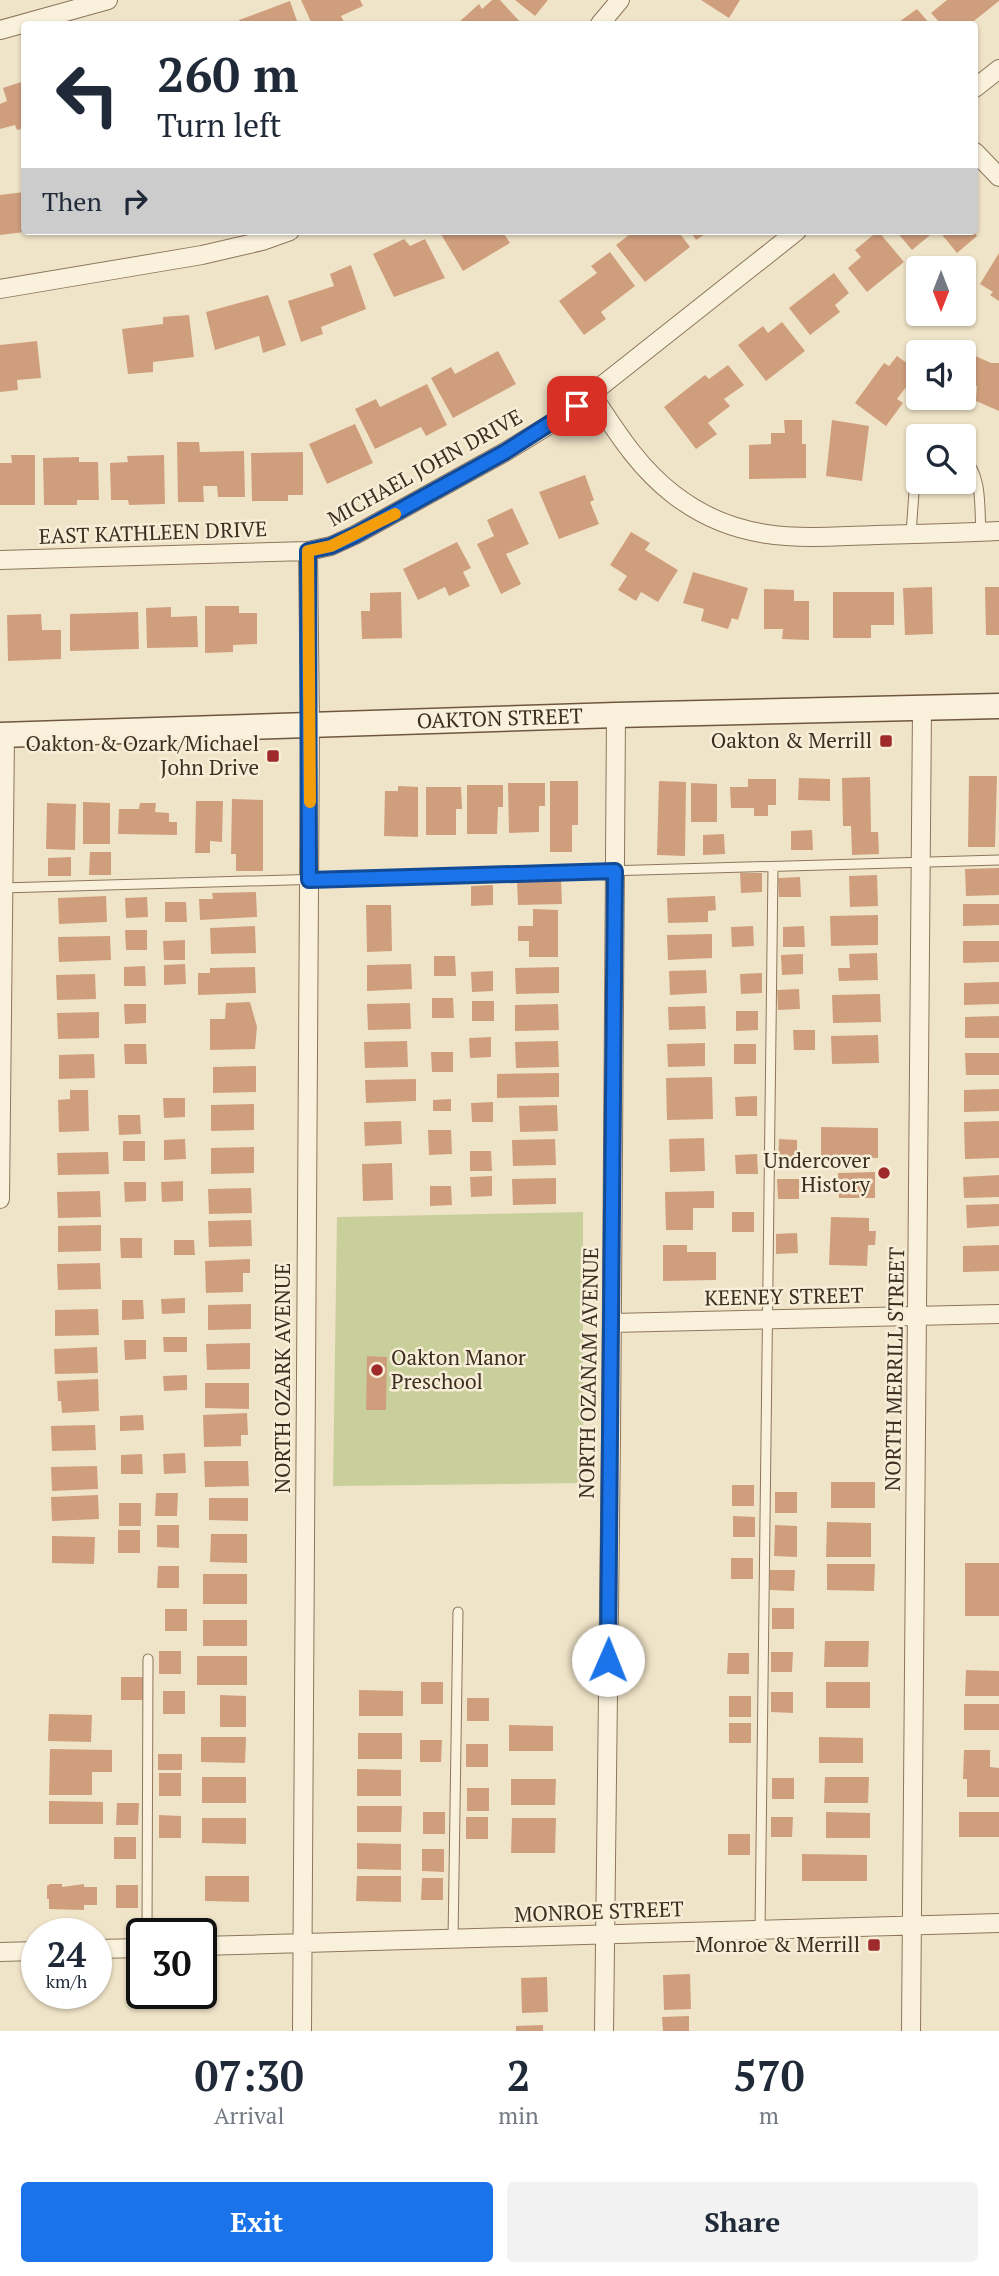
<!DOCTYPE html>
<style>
body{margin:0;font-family:"PT Serif",serif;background:#f2f2f3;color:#1f2937;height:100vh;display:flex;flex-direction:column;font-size:26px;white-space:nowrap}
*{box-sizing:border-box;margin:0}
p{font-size:23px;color:#747a83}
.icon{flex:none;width:38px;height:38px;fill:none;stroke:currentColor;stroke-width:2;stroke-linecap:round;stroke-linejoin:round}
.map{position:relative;height:2031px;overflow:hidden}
.drawer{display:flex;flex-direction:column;background:#fff;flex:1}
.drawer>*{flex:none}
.guide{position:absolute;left:21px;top:21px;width:957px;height:214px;border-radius:7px;box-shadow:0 2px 5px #0004;background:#fff;color:#1f2937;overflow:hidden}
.needle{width:46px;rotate:180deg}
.tools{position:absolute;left:906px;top:256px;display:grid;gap:14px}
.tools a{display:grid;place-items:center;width:70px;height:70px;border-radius:7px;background:#fff;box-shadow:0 2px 5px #0004;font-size:35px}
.speed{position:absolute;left:21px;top:1918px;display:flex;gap:14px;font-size:35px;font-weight:700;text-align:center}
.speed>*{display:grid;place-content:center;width:91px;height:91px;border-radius:50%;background:#fff;box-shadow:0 2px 5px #0004;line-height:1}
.speed small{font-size:18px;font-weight:400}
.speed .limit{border:4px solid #111;border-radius:10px;background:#fff;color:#111}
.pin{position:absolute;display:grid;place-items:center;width:60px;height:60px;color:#fff;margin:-30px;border-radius:14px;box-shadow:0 4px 10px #0006}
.me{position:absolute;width:77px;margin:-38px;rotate:1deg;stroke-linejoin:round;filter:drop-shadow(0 0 5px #0008)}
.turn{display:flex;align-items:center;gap:24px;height:147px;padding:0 21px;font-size:32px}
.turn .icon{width:91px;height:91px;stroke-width:2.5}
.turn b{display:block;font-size:49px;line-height:60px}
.then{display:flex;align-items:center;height:66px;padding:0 21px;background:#0003;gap:14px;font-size:26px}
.eta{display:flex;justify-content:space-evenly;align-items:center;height:119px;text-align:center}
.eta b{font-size:42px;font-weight:800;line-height:49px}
.primary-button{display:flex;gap:14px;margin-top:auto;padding:14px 21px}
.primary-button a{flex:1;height:80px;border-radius:7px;background:#1a73e8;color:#fff;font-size:28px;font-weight:800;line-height:80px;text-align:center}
.primary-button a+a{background:#f2f2f3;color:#1f2937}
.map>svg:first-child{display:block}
.green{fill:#c9cf9b}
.building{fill:#cf9f7d}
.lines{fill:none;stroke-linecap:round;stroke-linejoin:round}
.service-casing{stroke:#8d765c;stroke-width:11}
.minor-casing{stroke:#8d765c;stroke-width:20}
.secondary-casing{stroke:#6f573f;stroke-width:27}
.service{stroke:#faf1dc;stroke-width:9}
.minor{stroke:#faf1dc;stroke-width:18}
.secondary{stroke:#faf1dc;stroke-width:24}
.route-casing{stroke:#114b97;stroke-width:18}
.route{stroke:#1a73e8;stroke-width:12}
.slow{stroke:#f59e0b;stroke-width:12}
.poi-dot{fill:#9e2a2b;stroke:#f7eed8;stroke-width:2.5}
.labels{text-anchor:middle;stroke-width:5;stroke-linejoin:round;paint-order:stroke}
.street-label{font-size:21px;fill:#3d2e20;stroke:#f7eed8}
.poi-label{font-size:21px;fill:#3d2e20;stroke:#f7eed8;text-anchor:end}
</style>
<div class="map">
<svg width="999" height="2031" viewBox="0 0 999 2031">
<rect width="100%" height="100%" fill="#f0e4c8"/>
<path class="green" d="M583 1212V1483L333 1486 337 1217Z"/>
<path class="building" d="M301 0H360L363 6 341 16 345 24H312Z
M492 0H500L522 24H457L479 4 482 9Z
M515 0H548L535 16Z
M701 0H740L729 18Z
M947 0H999V1L970 24H941L931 13Z
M290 1 298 24H240L239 20Z
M917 9 930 24H896Z
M24 81V128L17 130 15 125 0 129V104L7 101 3 88Z
M24 192V232L0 235V195Z
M439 231H502L510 243 463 271Z
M634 231H678L690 247 645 282 616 245Z
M690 231H710L696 240Z
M878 231 904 262 867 292 848 268 861 257 855 250Z
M896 231H935L912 250Z
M939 231H973L977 236 957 253Z
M404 239 410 246 425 239 445 278 394 297 373 254Z
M610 252 635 286 601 312 606 319 584 335 559 301 597 273 591 266Z
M999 253V301L990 295 993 292 980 284Z
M351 265 366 309 321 327 323 334 301 342 288 301 334 286 330 274Z
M834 273 849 293 835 305 840 312 810 335 789 308Z
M268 295 286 345 263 353 259 336 215 350 206 312Z
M189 315 194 357 153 362V372L128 374 122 329 163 324V317Z
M782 322 805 351 766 381 738 345 763 326 768 333Z
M37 341 41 378 17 380 18 390 0 392V345Z
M498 351 516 384 453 418 431 378 451 367 455 374Z
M964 354H971L991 363H999V411L976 401 977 386H964Z
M897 356 918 371 897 399 903 403 886 426 855 403 884 363 889 366Z
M728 365 744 385 724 399 730 406 708 423 717 434 696 449 664 407 705 375 709 379Z
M427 384 447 425 426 436 421 427 375 449 355 409 376 399 380 407Z
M784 420H802V444H806V478L749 479V445L771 444V433H785Z
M832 420 869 426 862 481 826 476Z
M355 424 373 463 327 484 309 444Z
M177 442H199L200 452 244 451 245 497H218L217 486H203L204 502H178Z
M303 452V495H288V501H252L251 453Z
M11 455H35V505H0V463H12Z
M164 455 165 504 129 505 128 500H111L110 463 128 462 127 456Z
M79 457V462H98L99 500H77V505H44L43 458Z
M585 475 594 500 590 502 599 524 559 539 539 492Z
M512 508 529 544 506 554 521 584 501 594 477 544 494 536 487 520Z
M631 532 650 543 645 550 678 570 658 602 641 592 636 601 618 590 627 576 610 565Z
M457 542 471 568 463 572 470 586 449 596 445 587 418 600 403 569Z
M693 572 748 588 738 620 732 618 728 629 701 621 704 609 683 603Z
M932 587 933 634 905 635 903 588Z
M985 587H999V635H986Z
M764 589 794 590V601H809V640L782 639 783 629H764Z
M401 592 402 638 362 639 361 611H370V593Z
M833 592H894V625H871V638H833Z
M205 606H239V613H257V644L233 645V652L205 653Z
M171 607V617L197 616 198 647 147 648 146 608Z
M138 612 139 649 70 651V614Z
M41 614 42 630H61V659L8 661 7 615Z
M969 776H997L995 847H968Z
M870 777 871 832H878L879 854 852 855 851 826H843L842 778Z
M799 778 830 779V801L798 800Z
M748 779H776V805H768V816H754V808H731L730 787H748Z
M550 781H578V825H572V852H550Z
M659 781 686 782 685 856 657 855Z
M508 783H545V806H539V832L509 833Z
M691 783 717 784V822H691Z
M467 785H503V807H498L497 834H467Z
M398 786 418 787V837L384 836 385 791H398Z
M426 787H461L462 809H456V835H426Z
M232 799 263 800V871H236V854H231Z
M196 801H223L222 842 210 841V853H195Z
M83 802 110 803V844H83Z
M47 803 76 804 75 850 46 849Z
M140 803H156L155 812 169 813V822H177V835L118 834 119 809H139Z
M812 830 813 850H791V831Z
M724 834 725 854 703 855V835Z
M90 852H111V875H89Z
M71 857V876H48V858Z
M999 868V895L966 896 965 869Z
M740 873H762V892L741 893Z
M877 875 878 906 850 907 849 876Z
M800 877 801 897H779L778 878Z
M561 879 562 904 518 905 517 881Z
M493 885V905L471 906V886Z
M256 892 257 917 200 920 199 899H213L212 893Z
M106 896 107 922 59 924 58 898Z
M715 896 716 910 708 911V922L668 923 667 898Z
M147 897 148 917 126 918 125 898Z
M165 902H186L187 922H165Z
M963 904H999V925L963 926Z
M366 905H391L392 951 367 952Z
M533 909 558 910V957H529V941H518V926H533Z
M878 915V945L831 946 830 916Z
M255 926 256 953 211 954 210 928Z
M753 926 754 946 732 947 731 927Z
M804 926 805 947H783V927Z
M125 930H147V950H126Z
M712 934V958L668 960 667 935Z
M110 936 111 960 59 962 58 937Z
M185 940V960H164L163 941Z
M963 941H999V962L963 963Z
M877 953 878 980 839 981 838 968H850L849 954Z
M803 954V974L782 975 781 955Z
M434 956H455L456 976H434Z
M185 964 186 984 164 985V965Z
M411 964 412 989 367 991V965Z
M145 966 146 986H124V967Z
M255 967 256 993 198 995V973H210V968Z
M559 967V993L516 994 515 968Z
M706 970 707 993 670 995 669 971Z
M493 971V991L472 992 471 972Z
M762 973V993L741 994 740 974Z
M95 974 96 999 57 1000 56 975Z
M999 982V1004L964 1005V983Z
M799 989 800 1009 778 1010 777 990Z
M880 994 881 1022 833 1023 832 995Z
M432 998H453L454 1018H432Z
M472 1001H494V1021H472Z
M250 1002 257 1027 255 1049 210 1050V1019H225L226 1003Z
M410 1003 411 1029 368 1030 367 1004Z
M124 1004H146V1023L125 1024Z
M558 1004 559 1030 515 1031V1005Z
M705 1006 706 1029 669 1030 668 1007Z
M736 1011H758V1030L736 1031Z
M99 1012V1038L58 1039 57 1013Z
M999 1016V1038H965V1017Z
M793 1030H815V1050H794Z
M878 1035 879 1063 832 1064 831 1036Z
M491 1037V1057L470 1058 469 1038Z
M407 1041 408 1067 365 1068 364 1042Z
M558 1041 559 1067 516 1068 515 1042Z
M705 1043V1066L668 1067 667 1044Z
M124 1044H146L147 1064H125Z
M734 1044H756V1064H734Z
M431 1052H453V1072H432Z
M965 1053H999V1075H966Z
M94 1054 95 1078 59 1079V1055Z
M256 1066V1092L213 1093V1067Z
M559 1073V1097L497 1098V1074Z
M712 1077 713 1119 667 1120 666 1078Z
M416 1079V1101L366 1103 365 1080Z
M999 1089V1111L964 1112V1090Z
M70 1090H88L89 1131 59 1132 58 1100 70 1099Z
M757 1096V1116H736L735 1097Z
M163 1098H185V1117L164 1118Z
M451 1099V1111H433V1100Z
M493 1102V1122H472L471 1103Z
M254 1104V1130L211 1131V1105Z
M557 1105 558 1131 520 1132 519 1106Z
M118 1115H140L141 1134 119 1135Z
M401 1121 402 1144 365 1146 364 1122Z
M999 1121V1158L965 1159 964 1122Z
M821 1127 878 1128V1158L821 1157Z
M428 1130H451L452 1154 429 1155Z
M704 1138 705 1171 670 1172 669 1139Z
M185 1139 186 1159 164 1160V1140Z
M555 1139 556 1165 513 1166 512 1140Z
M779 1139 797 1140V1163H778Z
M123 1141H145V1161H123Z
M254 1147V1173L211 1174V1148Z
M470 1151H491L492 1171H470Z
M108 1152 109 1174 58 1175 57 1153Z
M757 1154 758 1174H736L735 1155Z
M392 1163 393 1200 363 1201 362 1164Z
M875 1172V1198H839L838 1173Z
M999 1175V1197L964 1198 963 1177Z
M492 1176V1196L471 1197 470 1177Z
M556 1178V1204L513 1205 512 1179Z
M777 1179H799V1199H778Z
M183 1181V1201L162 1202 161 1182Z
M124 1182H146V1201L125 1202Z
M430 1186H451L452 1205 430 1206Z
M251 1188 252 1213 209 1214 208 1189Z
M100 1191 101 1217 58 1218 57 1192Z
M714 1191V1208H693V1230H666L665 1192Z
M999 1204V1226L967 1228 966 1205Z
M732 1212H754V1232H732Z
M831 1217 869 1218V1231H876L875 1245H868L867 1266 829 1265Z
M251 1220 252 1246 209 1247 208 1221Z
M101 1225V1251L58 1252V1226Z
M797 1233 798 1253 776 1254V1234Z
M120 1238H142V1258H121Z
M174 1240H194L195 1255H174Z
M663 1245H687V1252H716V1280L663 1281Z
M999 1245V1271L963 1272V1246Z
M250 1259V1273H243V1292L206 1293 205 1261Z
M100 1263 101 1289 58 1290 57 1264Z
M185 1298V1313L162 1314 161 1299Z
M122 1300H143L144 1319 122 1320Z
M251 1304V1329L208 1330V1305Z
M98 1309 99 1335 55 1336V1310Z
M163 1337H187V1352H164Z
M124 1340H146V1359L125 1360Z
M250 1343V1369L207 1370 206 1344Z
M97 1347 98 1373 55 1374 54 1349Z
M367 1356 387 1357 386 1410H366Z
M187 1375V1390L164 1391 163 1376Z
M98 1379 99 1411 62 1413 61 1401H58L57 1381Z
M205 1383H249V1409L205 1408Z
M247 1413 248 1435H241V1446L204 1447 203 1415Z
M143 1415 144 1430 120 1431V1416Z
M95 1425 96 1450 52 1451 51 1426Z
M185 1453 186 1473 164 1474 163 1454Z
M142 1454 143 1474H121V1455Z
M204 1461H248L249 1486 205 1487Z
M97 1466 98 1489 52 1491 51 1467Z
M831 1482H875V1508H831Z
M732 1485H754V1506H732Z
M775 1492H797V1513H775Z
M156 1493H178L177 1516H155Z
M98 1495 99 1519 52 1521 51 1497Z
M209 1498H248V1521L209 1520Z
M119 1503H141V1526H119Z
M733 1516 755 1517V1537H733Z
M827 1522 871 1523V1557H826Z
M157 1525H179V1548L157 1547Z
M775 1525 797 1526V1557L774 1556Z
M118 1530H140V1553H118Z
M211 1534H247V1563L210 1562Z
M52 1536 95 1537 94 1564 52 1563Z
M731 1558H753V1579H731Z
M965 1563H999V1616H965Z
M827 1564H875L874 1591 827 1590Z
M158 1566H179V1588H157Z
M770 1570H795L794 1591 770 1590Z
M203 1574H247V1604H203Z
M772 1608H794V1629H772Z
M165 1609H187V1631H165Z
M203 1620H247V1646H203Z
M825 1641H869L868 1667H824Z
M159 1651H181V1674H159Z
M771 1652H793L792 1672H771Z
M728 1653H749V1674H727Z
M197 1656H247V1685H197Z
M966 1670 999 1671V1696H965Z
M121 1677H143V1700H121Z
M421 1682H443V1704H421Z
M826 1682H870V1708H826Z
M359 1690 403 1691V1716H359Z
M163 1691H185V1714H163Z
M771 1692H793V1713L771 1712Z
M220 1695 246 1696V1727H220Z
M729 1696H751V1717H729Z
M467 1698H489V1721H467Z
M964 1704H999V1730H964Z
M49 1714 92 1715 91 1742 48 1741Z
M729 1723H751V1743H729Z
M509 1725 553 1726V1751H509Z
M358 1733H402V1759H358Z
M201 1737H246L245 1763 201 1762Z
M819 1737 863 1738V1763H819Z
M420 1740H442L441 1762H420Z
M466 1744H488V1767H466Z
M50 1749 112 1750V1772H92V1795H49Z
M964 1750H990V1767L999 1768V1797H967V1779H963Z
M158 1754H182V1770H158Z
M357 1769 401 1770V1796H357Z
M159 1773H181V1796H159Z
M202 1777H246V1803H202Z
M825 1777H869L868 1803H824Z
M772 1778H794V1799H772Z
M511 1779H556L555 1805H511Z
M467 1788H489V1811H467Z
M49 1801 103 1802V1824H49Z
M117 1803H139L138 1825H116Z
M357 1806H402L401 1832H357Z
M423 1812H445V1834H423Z
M826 1812 870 1813V1838H826Z
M959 1812H999V1837H959Z
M159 1815 181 1816V1838H159Z
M466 1817H488V1839H466Z
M771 1817H793L792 1837H771Z
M202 1818H246V1844L202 1843Z
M512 1818H556L555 1853H511Z
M728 1834H750V1855H728Z
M114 1837H136V1859H114Z
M357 1843 401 1844V1870L357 1869Z
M422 1849H444V1872L422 1871Z
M802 1854 867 1855V1881H802Z
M205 1876H249V1902L205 1901Z
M357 1876H401V1902L356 1901Z
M422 1878H443V1900H421Z
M50 1884H62V1887L84 1884V1887H97V1905H84V1910L49 1909V1899H47V1886Z
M116 1885H138V1908H116Z
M690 1974 691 2009 664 2010 663 1975Z
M547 1977 548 2012 522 2013 521 1978Z
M689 2016V2031H663L662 2017Z
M543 2025V2031H516V2026Z"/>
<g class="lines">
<defs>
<path id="service" d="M964 457C983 477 979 506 981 532
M911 534 915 478 919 470
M2 888 999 860
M760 1930 773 867
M147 1934 148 1659
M453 1940 458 1612"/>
<path id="minor" d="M600 24 620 0
M0 30 108 0
M975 88 999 69
M975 152 999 177
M0 289 202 255 262 241 290 231
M592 395C616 431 638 467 673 494 737 544 800 538 876 535 917 534 958 533 999 531
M0 560 308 551 331 546 355 535 505 452 562 417 797 231
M0 1199 5 735
M612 1323 999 1314
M201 1946 999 1923
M96 1949 142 1948
M0 1952 37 1951
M302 2031 310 725 308 551
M604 2031 611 1439 616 715
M911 2031 922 708"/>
<g id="secondary">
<path id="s1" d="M0 735 616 715 999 706"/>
</g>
</defs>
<use href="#service" class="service-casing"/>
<use href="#minor" class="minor-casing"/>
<use href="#secondary" class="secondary-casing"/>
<use href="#service" class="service"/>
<use href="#minor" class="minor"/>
<use href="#secondary" class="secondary"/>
</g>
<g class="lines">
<defs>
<path id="route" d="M577 406 505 452 355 535 331 546 308 551 309 880 615 871 608 1660"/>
</defs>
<use href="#route" class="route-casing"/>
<use href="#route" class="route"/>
<path class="slow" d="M310 802 308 551 331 546 395 514"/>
</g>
<g class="poi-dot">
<rect x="879" y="734" width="14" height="14" rx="3.5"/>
<rect x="266" y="749" width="14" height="14" rx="3.5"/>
<circle cx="884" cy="1173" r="7"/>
<circle cx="377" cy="1370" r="7"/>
<rect x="867" y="1938" width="14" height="14" rx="3.5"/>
</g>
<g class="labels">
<g class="street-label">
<text transform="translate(425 468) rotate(-29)" y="7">MICHAEL JOHN DRIVE</text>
<text transform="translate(153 533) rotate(-2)" y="7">EAST KATHLEEN DRIVE</text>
<text dy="7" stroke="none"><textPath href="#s1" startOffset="500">OAKTON STREET</textPath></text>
<text transform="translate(784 1297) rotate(-1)" y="7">KEENEY STREET</text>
<text transform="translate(895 1369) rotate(-89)" y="7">NORTH MERRILL STREET</text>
<text transform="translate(589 1373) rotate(-89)" y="7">NORTH OZANAM AVENUE</text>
<text transform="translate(283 1378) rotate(-90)" y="7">NORTH OZARK AVENUE</text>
<text transform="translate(599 1912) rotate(-2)" y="7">MONROE STREET</text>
</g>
<g class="poi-label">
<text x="872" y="748">Oakton &amp; Merrill</text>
<text x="259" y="751">Oakton &amp; Ozark/Michael<tspan x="259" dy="24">John Drive</tspan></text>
<text x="870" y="1168">Undercover<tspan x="870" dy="24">History</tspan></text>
<text x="391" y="1365" text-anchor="start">Oakton Manor<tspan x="391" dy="24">Preschool</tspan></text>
<text x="860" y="1952">Monroe &amp; Merrill</text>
</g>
</g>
</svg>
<div class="tools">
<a><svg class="needle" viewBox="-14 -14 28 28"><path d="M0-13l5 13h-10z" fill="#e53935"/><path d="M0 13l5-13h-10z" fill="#747a83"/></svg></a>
<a><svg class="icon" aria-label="sound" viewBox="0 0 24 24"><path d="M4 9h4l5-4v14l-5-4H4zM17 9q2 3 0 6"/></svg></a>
<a><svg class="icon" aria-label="search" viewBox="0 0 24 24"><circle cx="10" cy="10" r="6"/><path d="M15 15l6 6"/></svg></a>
</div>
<div class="speed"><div>24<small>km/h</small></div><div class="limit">30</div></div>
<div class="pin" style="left:577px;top:406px;background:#d93025"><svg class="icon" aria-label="arrive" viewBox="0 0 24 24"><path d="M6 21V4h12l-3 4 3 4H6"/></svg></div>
<svg class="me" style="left:608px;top:1660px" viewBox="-20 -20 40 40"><circle r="19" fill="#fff"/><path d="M0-13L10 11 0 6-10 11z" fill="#1a73e8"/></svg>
<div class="guide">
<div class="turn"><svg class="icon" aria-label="left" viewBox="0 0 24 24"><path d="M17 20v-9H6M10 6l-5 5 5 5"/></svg><div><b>260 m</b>Turn left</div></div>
<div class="then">Then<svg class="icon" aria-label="right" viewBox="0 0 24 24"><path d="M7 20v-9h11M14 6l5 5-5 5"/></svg></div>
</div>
</div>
<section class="drawer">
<div class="eta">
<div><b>07:30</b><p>Arrival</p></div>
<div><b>2</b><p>min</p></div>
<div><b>570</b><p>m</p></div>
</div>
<div class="primary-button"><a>Exit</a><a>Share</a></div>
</section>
